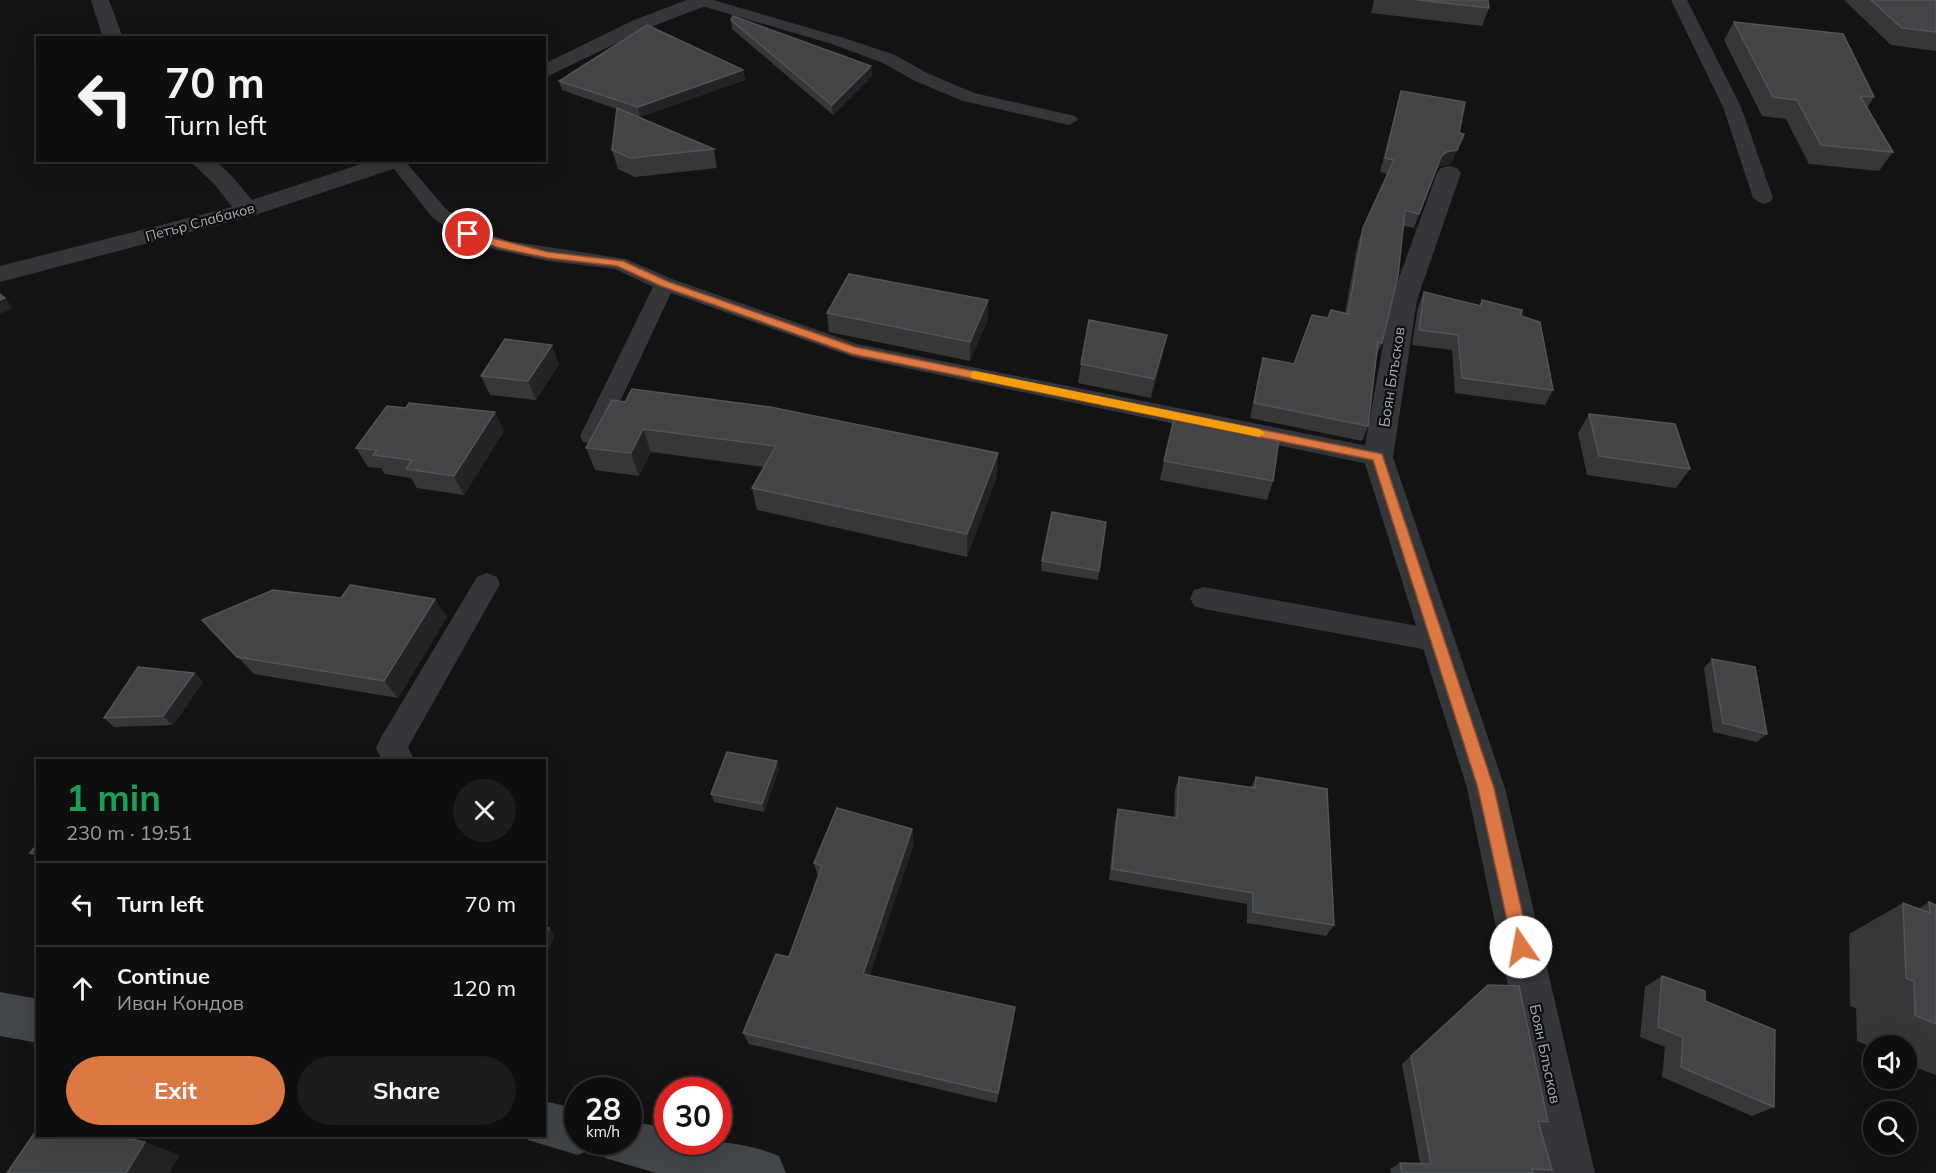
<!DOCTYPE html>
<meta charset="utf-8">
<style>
body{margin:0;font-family:Mulish,sans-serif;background:#1c1c1d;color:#f1f3f6;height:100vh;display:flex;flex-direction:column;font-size:22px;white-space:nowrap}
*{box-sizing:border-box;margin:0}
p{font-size:20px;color:#9b9c9e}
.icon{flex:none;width:33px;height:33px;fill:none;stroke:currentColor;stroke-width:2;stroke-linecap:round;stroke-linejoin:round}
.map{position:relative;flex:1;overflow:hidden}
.details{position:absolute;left:36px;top:759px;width:510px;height:378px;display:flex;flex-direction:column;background:#0e0e0f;border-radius:0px;box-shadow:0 6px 24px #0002,0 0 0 2px #2e2e2f}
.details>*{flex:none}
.top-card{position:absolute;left:36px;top:36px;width:510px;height:126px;border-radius:0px;box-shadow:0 6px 24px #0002,0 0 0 2px #2e2e2f;background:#0e0e0f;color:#f1f3f6;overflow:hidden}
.buttons{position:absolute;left:1863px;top:1035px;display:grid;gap:12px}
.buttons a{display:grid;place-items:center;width:54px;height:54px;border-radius:50%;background:#0e0e0f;box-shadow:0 6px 24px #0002,0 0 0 2px #2e2e2f;font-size:30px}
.speed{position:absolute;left:564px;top:1077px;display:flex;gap:12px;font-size:30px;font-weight:700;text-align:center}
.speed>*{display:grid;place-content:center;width:78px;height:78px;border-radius:50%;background:#0e0e0f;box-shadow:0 6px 24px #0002,0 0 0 2px #2e2e2f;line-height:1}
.speed small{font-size:15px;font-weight:400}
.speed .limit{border:9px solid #d22;background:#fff;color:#111}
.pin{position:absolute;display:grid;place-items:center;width:51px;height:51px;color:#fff;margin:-26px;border:3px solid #fff;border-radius:50%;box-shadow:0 2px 6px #0007}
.me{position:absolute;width:66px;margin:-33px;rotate:348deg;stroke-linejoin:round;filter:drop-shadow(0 0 4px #0008)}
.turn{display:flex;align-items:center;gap:21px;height:126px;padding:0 30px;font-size:27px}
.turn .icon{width:78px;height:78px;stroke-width:2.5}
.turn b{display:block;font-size:42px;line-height:51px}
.round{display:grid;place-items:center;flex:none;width:63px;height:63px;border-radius:32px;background:#1c1c1d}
.head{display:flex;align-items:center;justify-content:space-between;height:102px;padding:0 30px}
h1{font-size:36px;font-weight:700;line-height:45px;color:#1e9e55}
.button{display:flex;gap:12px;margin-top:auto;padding:12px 30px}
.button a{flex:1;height:69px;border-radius:36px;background:#dc7843;color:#fff;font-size:24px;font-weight:700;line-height:69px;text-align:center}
.button a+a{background:#1c1c1d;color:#f1f3f6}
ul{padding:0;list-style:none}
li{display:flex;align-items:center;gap:18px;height:84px;padding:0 30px;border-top:2px solid #2e2e2f}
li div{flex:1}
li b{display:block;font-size:22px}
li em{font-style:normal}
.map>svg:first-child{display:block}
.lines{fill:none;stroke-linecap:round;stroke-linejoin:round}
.lane{fill:#343639;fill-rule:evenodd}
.street{fill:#343639;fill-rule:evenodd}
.secondary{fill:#424648;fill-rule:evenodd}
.wall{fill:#363739}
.shaded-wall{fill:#232325}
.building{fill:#424446;stroke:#525457;stroke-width:1.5}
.route{fill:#dc7843;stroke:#8f4e2c;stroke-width:1.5}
.slow{fill:#f59e0b}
.labels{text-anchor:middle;stroke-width:4.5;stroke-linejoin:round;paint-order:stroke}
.far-street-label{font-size:14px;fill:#a6aeb3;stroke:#0e0e0f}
.street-label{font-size:15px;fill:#a6aeb3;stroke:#0e0e0f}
</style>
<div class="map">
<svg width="1936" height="1173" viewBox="0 0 1936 1173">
<rect width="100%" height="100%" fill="#131314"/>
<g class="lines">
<path class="lane" d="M713 0 844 38 895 55 927 73 974 93 1075 116 1078 120 1069 125 963 101 915 81 883 63 832 44 695 4 692 1Z
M1671 0H1687L1741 107 1773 198 1770 202 1763 204 1753 198 1723 107Z
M387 160H404L446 209 475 230 509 241 626 259 672 279 857 344 1378 448 1387 451 1390 457 1387 463 1378 466 853 357 671 293 604 436 601 442 592 444 583 442 580 436 653 287 615 269 548 261 497 250 461 238 432 217Z
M487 573 497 577 500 584 408 747 414 760H382L376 748 380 739 477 577Z
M1204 587 1439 630 1449 633 1453 641 1449 649 1439 652 1204 609 1194 606 1190 598 1194 590Z"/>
<path class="street" d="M91 0H109L123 38H103Z
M687 0H713L711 4 648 28 544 78V64L634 20Z
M189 160H214L231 175 252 200 373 160H408L405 165 255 215 0 282V266L232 207 215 185Z
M1449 166 1457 168 1461 173 1417 300 1393 457 1505 788 1595 1173H1547L1467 788 1363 457 1391 300 1437 173 1441 168Z"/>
<path class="secondary" d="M0 992 38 999V1043L0 1036Z
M544 1101 578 1109V1142H597L594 1148 578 1155 528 1140 526 1136H544Z
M628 1120 668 1129V1142C710 1142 737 1139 779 1156L786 1173H656L605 1158 598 1142H628Z"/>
</g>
<path class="wall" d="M1374 0H1488L1489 8 1482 26 1371 13Z
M1844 0H1936V51L1891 45Z
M731 20 871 66 872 76 833 115 732 29Z
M1734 22 1874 97 1867 108 1893 152 1879 171 1809 164 1786 119 1762 116 1724 40Z
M743 70 745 80 640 117 624 112 714 149 717 168 635 177 618 169 612 150 617 109 562 90 559 81Z
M1401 91 1459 133 1464 134 1451 164 1440 166 1435 172 1414 228 1404 226 1382 343 1376 357 1368 426 1362 441 1250 418 1259 373 1263 358 1294 364 1328 318 1345 313 1358 242 1363 228 1387 174 1380 172 1397 105Z
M1424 292 1479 306 1482 300 1521 316 1553 390 1545 405 1455 393 1452 350 1412 345 1418 307Z
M827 313 988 319 970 361 829 332Z
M1163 354 1151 398 1078 383 1081 364Z
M559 364 536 400 490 395 481 376Z
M612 400 997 476 967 557 757 510 752 488 764 467 651 452 639 476 595 470 586 448Z
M1589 414 1690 469 1676 488 1587 475 1578 433Z
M504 431 464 495 417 488 411 478 385 474 381 468 368 467 356 448Z
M1164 461 1273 481 1267 500 1160 480Z
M1106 522 1098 580 1041 571 1042 561Z
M447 617 398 698 254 674 202 620Z
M1712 659 1767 734 1757 742 1713 732 1704 668Z
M194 673 203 682 173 725 114 727 104 718Z
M779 769 764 812 714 802 711 794Z
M1179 777 1251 787 1256 777 1334 925 1326 936 1247 923V904L1109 880 1115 821 1118 809 1174 818 1175 789Z
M912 829 914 844 869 976 1014 1019 997 1103 749 1044 743 1033 789 957 818 877 814 863Z
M1929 902 1936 905V1075L1906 1064V1046H1874V1048L1857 1041 1856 1008 1850 1006 1849 934 1903 903 1918 909Z
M1662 976 1705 1001 1774 1107 1752 1116 1662 1077 1665 1047 1640 1037 1645 987Z
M1488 985 1548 1122 1540 1126 1552 1170 1545 1173H1391L1390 1169 1400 1163H1420L1402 1064Z"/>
<path class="shaded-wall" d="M871 66 872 76 833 115 832 105Z
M743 70 745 80 640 117 638 107Z
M1464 134 1451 164 1440 166 1435 172 1441 157Z
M5 298 13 308 0 314V300Z
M988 300V319L970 361V342Z
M1167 335 1163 354 1151 398 1154 379Z
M552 345 559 364 536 400 528 381Z
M495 412 504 431 464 495 454 476Z
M643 429 651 452 639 476 631 453Z
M998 453 997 476 967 557V534Z
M435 599 447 617 398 698 384 681Z
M194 673 203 682 173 725 163 716Z
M777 761 779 769 764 812 762 804Z
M912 829 914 844 866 987 863 974Z
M549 928 555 935 544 961V940Z
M1015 1007 1014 1019 997 1103 998 1093Z
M145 1142 180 1155 169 1173H126Z"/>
<path class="building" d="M1417 0H1488L1489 8Z
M1871 0H1936V32L1902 28Z
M733 16 871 66 832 105 731 20Z
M1734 22 1843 34 1874 97 1860 96 1893 152 1821 145 1797 100 1773 97Z
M647 25 743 70 638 107 559 81Z
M1401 91 1465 102 1459 133 1464 134 1457 150 1446 152 1441 157 1419 214 1405 210 1398 276 1382 343 1378 342 1368 426 1254 403 1263 358 1294 364 1312 315 1328 318 1331 310 1348 314 1363 228 1394 160 1385 158Z
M617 108 714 149 630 158 612 150Z
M849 274 988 300 970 342 827 313Z
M1424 292 1481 306 1482 300 1522 310 1521 316 1540 322 1553 390 1462 378 1458 335 1419 330Z
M0 294 5 298 0 300Z
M1089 320 1167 335 1154 379 1081 364Z
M505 339 552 345 528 381 481 376Z
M632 389 770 407 998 453 967 534 752 488 776 446 643 429 631 453 586 448 612 400 625 402Z
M409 403 495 412 454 476 406 469 412 460 373 455 377 450 356 448 387 406 406 408Z
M1589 414 1675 424 1690 469 1599 456Z
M1174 419 1279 438 1273 481 1164 461Z
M1052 512 1106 522 1099 571 1042 561Z
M350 585 435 599 384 681 237 657 202 620 273 590 341 598Z
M1712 659 1755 667 1767 734 1723 723Z
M138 667 194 673 163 716 104 718Z
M727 752 777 761 762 804 711 794Z
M1179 777 1255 788 1256 777 1327 789 1334 925 1253 912V893L1112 869 1118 809 1177 818Z
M837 808 912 829 863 974 1015 1007 998 1093 743 1033 776 954 789 957 822 866 814 863Z
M38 843V855L30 853Z
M1929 902 1936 905V1024L1915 1015 1914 981 1906 978 1903 903 1930 913Z
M544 927 549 928 544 940Z
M1662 976 1705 991V1001L1775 1030 1774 1107 1681 1067 1683 1037 1658 1027Z
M1488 985 1519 986 1548 1122 1538 1121 1552 1170 1532 1169 1533 1173H1402L1400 1163 1431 1164 1411 1056Z
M38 1128V1136H116L145 1142 126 1173H7Z"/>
<path class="route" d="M464 231 548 252 623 261 669 282 855 347 1382 454 1494 788 1530 947 1527 953 1521 955 1515 953 1513 947 1478 788 1373 460 852 354 661 286 617 266 548 258 500 248 464 236Z"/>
<path class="slow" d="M975 371 1259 429 1265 433 1259 437 971 378V372Z"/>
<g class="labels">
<g class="far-street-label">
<text transform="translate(200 222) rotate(-15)" y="5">Петър Слабаков</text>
</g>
<g class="street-label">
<text transform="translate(1392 377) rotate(-81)" y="5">Боян Блъсков</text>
<text transform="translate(1545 1054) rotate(78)" y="5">Боян Блъсков</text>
</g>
</g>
</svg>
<div class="buttons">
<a><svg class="icon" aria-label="sound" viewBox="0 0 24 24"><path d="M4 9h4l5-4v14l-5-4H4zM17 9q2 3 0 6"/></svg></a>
<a><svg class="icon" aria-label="search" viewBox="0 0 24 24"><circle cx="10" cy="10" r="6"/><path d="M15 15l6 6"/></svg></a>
</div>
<div class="speed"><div>28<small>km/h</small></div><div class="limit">30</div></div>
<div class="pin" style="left:468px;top:234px;background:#d93025"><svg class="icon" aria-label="arrive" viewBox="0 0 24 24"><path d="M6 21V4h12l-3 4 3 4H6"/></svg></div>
<svg class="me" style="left:1521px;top:947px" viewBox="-20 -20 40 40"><circle r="19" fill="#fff"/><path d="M0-13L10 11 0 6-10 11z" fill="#dc7843"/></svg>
<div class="top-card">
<div class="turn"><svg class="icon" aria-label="left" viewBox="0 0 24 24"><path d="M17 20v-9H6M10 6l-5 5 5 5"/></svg><div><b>70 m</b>Turn left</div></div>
</div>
<section class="details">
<div class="head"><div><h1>1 min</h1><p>230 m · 19:51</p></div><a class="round"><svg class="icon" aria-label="close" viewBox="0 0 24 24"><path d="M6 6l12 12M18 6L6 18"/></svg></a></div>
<ul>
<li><svg class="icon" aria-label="left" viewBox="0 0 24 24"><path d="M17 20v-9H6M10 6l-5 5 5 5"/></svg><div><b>Turn left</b></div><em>70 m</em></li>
<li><svg class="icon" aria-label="ahead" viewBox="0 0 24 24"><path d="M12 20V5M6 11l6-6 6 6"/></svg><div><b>Continue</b><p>Иван Кондов</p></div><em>120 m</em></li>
</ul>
<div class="button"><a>Exit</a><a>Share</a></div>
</section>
</div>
